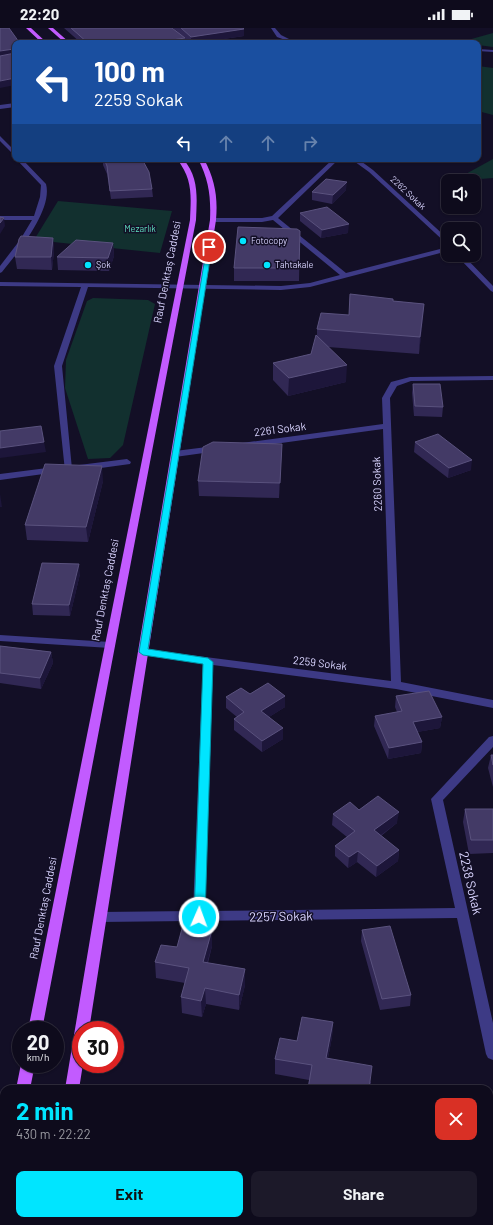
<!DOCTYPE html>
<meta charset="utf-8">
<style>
body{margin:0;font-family:Barlow,sans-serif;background:#1c1929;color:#f1f3f6;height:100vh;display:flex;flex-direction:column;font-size:15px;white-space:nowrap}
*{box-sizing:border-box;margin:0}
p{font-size:13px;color:#9b9ba3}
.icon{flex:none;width:22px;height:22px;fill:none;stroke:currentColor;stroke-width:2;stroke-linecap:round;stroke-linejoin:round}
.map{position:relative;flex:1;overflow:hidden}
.side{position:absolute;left:0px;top:1057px;width:493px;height:140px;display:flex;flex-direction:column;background:#0e0b1c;border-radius:12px 12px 0 0;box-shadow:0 1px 3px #0004,0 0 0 1px #2e2b3b}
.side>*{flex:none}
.banner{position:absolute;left:12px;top:12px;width:469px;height:122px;border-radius:8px;box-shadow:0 1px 3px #0004,0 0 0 1px #2e2b3b;background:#1a4fa0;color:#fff;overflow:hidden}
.buttons{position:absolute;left:441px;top:146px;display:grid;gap:8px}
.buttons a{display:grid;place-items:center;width:40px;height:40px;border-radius:8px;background:#0e0b1c;box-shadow:0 1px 3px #0004,0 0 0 1px #2e2b3b;font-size:20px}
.speed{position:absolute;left:12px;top:993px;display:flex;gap:8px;font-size:20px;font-weight:700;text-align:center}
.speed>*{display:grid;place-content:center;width:52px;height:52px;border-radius:50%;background:#0e0b1c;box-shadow:0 1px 3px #0004,0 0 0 1px #2e2b3b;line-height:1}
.speed small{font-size:10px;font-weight:400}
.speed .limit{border:6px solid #d22;background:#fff;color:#111}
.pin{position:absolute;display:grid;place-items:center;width:34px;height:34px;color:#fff;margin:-17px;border:2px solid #fff;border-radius:50%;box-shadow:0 1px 4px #0007}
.me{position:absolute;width:44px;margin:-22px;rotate:2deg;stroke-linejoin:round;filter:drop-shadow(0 0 3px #0008)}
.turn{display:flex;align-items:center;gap:14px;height:84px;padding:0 16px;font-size:18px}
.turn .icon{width:52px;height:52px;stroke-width:2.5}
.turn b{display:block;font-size:28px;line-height:34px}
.lanes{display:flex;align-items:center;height:38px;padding:0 16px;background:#0003;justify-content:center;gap:20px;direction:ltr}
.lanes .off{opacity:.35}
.round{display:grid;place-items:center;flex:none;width:42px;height:42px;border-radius:8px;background:#1c1929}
.overview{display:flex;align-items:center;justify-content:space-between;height:68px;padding:0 16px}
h1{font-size:24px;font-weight:700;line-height:30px;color:#00e5ff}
.primary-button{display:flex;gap:8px;margin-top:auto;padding:8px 16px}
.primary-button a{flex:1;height:46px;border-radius:8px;background:#00e5ff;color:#111;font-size:16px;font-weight:700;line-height:46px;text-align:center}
.primary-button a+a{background:#1c1929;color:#f1f3f6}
.status{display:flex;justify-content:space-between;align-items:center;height:28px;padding:0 20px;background:#0e0b1c;direction:ltr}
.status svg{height:11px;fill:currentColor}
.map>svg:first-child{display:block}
.green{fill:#12302f}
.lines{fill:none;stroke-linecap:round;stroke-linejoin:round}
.street{fill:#3d3a85;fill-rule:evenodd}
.primary{fill:#c25bff;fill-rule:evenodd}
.wall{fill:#312854}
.shaded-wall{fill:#1d163a}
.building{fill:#433a66;stroke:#5a527e}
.route{fill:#00e5ff;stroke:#0095a6}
.poi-dot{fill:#00e5ff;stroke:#130f26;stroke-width:1.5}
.labels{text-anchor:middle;stroke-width:3;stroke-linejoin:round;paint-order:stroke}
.far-street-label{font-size:9px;fill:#d9d4ff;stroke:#130f26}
.far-park-label{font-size:9px;fill:#5fe0c0;stroke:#130f26}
.far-poi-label{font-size:9px;fill:#d9d4ff;stroke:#130f26;text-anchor:start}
.street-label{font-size:11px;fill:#d9d4ff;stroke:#130f26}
.near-street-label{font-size:13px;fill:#d9d4ff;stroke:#130f26}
</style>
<div class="status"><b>22:20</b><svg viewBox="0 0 49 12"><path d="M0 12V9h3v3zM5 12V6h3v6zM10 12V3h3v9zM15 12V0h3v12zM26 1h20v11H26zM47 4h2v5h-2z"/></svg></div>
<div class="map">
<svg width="493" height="1197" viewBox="0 0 493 1197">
<rect width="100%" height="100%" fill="#130f26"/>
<path class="green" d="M493 5V19L478 17V15H457Z
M478 38 493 40V87L478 83Z
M493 131V150L467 152 464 147Z
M58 173 172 183 160 225 34 212Z
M93 270 148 272 155 276 123 417 110 430 88 431 65 360 66 332 87 273Z"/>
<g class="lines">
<path class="street" d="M166 0H171L190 15H185Z
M271 0H275L281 7 289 11H330L388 15 288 13 277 9Z
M478 21 493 22V24L478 23Z
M15 75V79L0 81V77Z
M0 108 15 123V128L0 113Z
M16 131H22L46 156C53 182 18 224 2 244L0 245V238L20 212 32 192H0V188H34L40 169 41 157Z
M333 131H339L278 190 346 245 448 219V223L310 259 281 262 88 259 62 338 72 441 68 444 65 443 54 338 81 259 0 258V254L281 258 310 255 340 247 273 192 262 194H213L210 192 213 190H262L272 188Z
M351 131H358L373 142 448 211V217L369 144Z
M456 227H463L493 258V264L491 263Z
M493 348V352L411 353 397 358 390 370 401 654 493 672V680L396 661 213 637 205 883 455 880 431 771 489 709 493 708V719L443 772 493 995V1032L488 1030 486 1026 457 890 100 894 96 893 94 889 96 885 100 884 193 883 203 635 143 627 138 624 139 622 143 621 391 653 383 401 245 420 242 419V415L383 396 382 370 391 354 410 349Z
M215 418 219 421 218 423 175 429 171 426 175 423Z
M127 431 131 434 130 436 79 443 75 440 79 437Z
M55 439 59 442 58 444 0 452V446Z
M0 607 110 614 115 617 110 620 0 613Z"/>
<path class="primary" d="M26 0H31L47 15H42Z
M48 0H53L70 15H65Z
M177 131H183C199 149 197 169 196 192L42 1002H28L190 192C191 167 193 152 177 131Z
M198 131H204C215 152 218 169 216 192L89 1002H81V1036H83L79 1061H65L210 192C211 169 209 152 198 131Z
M21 1036H35L30 1061H16Z
M4 1153V1186L0 1187V1154Z
M43 1193H59L58 1197H42Z"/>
</g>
<path class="wall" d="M64 0H172L179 5 173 0H243L244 8 196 15H190L185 11 186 15H81Z
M103 131H142L152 161 153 169 111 171 107 146 103 137Z
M346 162 332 176 312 172V164Z
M300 185 348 205 321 210 300 193Z
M300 203 299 253H234V240Z
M53 210 54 223 52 242 17 241 15 229Z
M113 215 114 228 109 243 58 242 57 229Z
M350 266 393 273 424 276 419 326 328 319 346 354 288 368 273 352V335L311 326 317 308V301L349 287Z
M413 356 443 379 442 389 414 388 412 365Z
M415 414 471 442 448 450 414 424Z
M282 416 279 470 199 468 198 453Z
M103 453 88 514 27 512 25 497Z
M80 546 70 588 33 587 32 576Z
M0 618 51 624 53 635 41 661 0 655Z
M250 666 285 679 269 689 283 711 262 724 234 702V691L237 689 226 680V669Z
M396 668 442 689 440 700 417 704 422 714 421 725 388 731 374 698 375 688 397 684 395 679Z
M491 727H493V759L488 740Z
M465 781H493V825L469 826 463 794Z
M359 782 397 795 381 808 399 822 398 833 376 849 357 834 348 840 335 828V818L347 809 332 797 333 786Z
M212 902V918L208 935 245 941V957L239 982 206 976 202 989 182 985 181 969 185 955 156 950 155 934 177 919Z
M362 902 411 967 410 978 380 982 361 913Z
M333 994 332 1009 328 1030 371 1054 369 1061H308L309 1052 275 1046V1031L297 1013Z
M99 1193H232L231 1197H100Z
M380 1193H425L423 1197H380Z
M431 1193H471L468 1197H437Z"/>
<path class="shaded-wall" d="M244 1V8L196 15H191V9Z
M185 10 186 15H172V12Z
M14 21 15 28 0 29V23Z
M15 50V57L0 60V53Z
M347 154 346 162 332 176 333 167Z
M4 190 5 198 0 206V195Z
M349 196 348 205 321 210 322 202Z
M53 210 54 223 52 242 51 229Z
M113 215 114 228 109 243 108 230Z
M424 276 423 292 419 326 420 309Z
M347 337 346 354 288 368 289 350Z
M44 414 46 424 0 430V420Z
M282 416 281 430 279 470 280 455Z
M472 432 471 442 448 450 449 440Z
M102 438 103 453 88 514 86 499Z
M0 466 2 479H0Z
M79 536 80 546 70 588 69 577Z
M51 624 53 635 41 661 40 650Z
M285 668V679L261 694V683Z
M442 689 440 700 412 705 413 694Z
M283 700V711L262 724V713Z
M422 714 421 725 388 731 389 720Z
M399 784 397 795 373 813 374 802Z
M399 822 398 833 376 849 377 838Z
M358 823 357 834 348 840 349 829Z
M212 902V918L203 949V934Z
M245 941V957L239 982V967Z
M205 960 206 976 202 989 201 973Z
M333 994 332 1009 325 1045 326 1030Z
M230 1193H232L231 1197H230Z
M419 1193H425L423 1197H416Z
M465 1193H471L468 1197H463Z"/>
<path class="building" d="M0 0H9L19 14 23 13 25 15H15V24L14 21 0 23Z
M71 0H172L185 10 172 12 176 15H88Z
M181 0H243L244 1 191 9Z
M15 25V50L0 53V28Z
M104 131H142L149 144 152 161 110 163 107 138Z
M326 151 347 154 333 167 312 164Z
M327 179 349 196 322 202 300 185Z
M0 189 4 190 0 195Z
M238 199 297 201 300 203 299 240H234Z
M21 208 53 210 51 229H15L19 211Z
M76 212 113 215 108 230 57 229Z
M350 266 393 271V273L424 276 420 309 317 301 321 285 349 287Z
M316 307 347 337 289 350 273 335 311 326Z
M413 356H440L443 379 415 378Z
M41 398 44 414 0 420V403Z
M438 406 472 432 449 440 415 414Z
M213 414 282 416 280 455 198 453 203 419Z
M45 436 102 438 86 499 25 497Z
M42 535 79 536 69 577 32 576Z
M0 618 51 624 40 650 0 645Z
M268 655 285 668 261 683 283 700 262 713 234 691 244 684 226 669 241 660 250 666Z
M429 663 442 689 413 694 422 714 389 720 375 688 402 683 396 668Z
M491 727H493V737Z
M378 768 399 784 374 802 399 822 377 838 358 823 349 829 335 818 355 803 333 786 350 774 359 782Z
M465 781H493V812H471Z
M183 897 212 902 203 934 245 941 239 967 205 960 201 973 181 969 189 940 155 934 161 917 177 919Z
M390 898 411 967 382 971 362 902Z
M302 989 333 994 326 1030 372 1038 369 1061H335L331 1060V1061H308L312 1037 275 1031 280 1010 297 1013Z
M154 1193H230V1197H217Z
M383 1193H419L416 1197H389Z
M456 1193H465L463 1197Z"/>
<path class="route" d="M207 218 212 219 148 621 208 630 213 634 205 889 203 892H195L194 889 203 636 143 627 139 624Z"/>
<g class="poi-dot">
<circle cx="243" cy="213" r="4"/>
<circle cx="88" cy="237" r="4"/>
<circle cx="267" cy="237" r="4"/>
</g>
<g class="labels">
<g class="far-street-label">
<text transform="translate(408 165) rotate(43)" y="3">2262 Sokak</text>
</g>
<g class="far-park-label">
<text x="140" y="204">Mezarlık</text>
</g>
<g class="far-poi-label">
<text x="251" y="216">Fotocopy</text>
<text x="96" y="240">Şok</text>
<text x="275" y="240">Tahtakale</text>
</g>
<g class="street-label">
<text transform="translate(167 244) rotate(-79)" y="4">Rauf Denktaş Caddesi</text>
<text transform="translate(280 401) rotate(-7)" y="4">2261 Sokak</text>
<text transform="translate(377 456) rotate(-92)" y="4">2260 Sokak</text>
<text transform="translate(105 562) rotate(-79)" y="4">Rauf Denktaş Caddesi</text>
<text transform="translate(320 635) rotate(7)" y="4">2259 Sokak</text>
<text transform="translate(43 880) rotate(-79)" y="4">Rauf Denktaş Caddesi</text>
</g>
<g class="near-street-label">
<text transform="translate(471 855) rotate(77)" y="5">2238 Sokak</text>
<text transform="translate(281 888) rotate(-1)" y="5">2257 Sokak</text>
</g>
</g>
</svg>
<div class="buttons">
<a><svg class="icon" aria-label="sound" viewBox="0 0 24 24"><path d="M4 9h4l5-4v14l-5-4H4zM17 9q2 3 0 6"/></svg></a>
<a><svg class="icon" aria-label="search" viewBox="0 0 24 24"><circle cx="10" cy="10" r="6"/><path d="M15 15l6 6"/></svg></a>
</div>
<div class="speed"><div>20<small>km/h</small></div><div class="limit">30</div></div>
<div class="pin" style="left:209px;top:219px;background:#d93025"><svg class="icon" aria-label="arrive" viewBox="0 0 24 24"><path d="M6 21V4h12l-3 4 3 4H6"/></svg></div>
<svg class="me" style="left:199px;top:889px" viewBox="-20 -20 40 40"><circle r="17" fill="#00e5ff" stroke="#fff" stroke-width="3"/><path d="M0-11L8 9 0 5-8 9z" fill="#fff"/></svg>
<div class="banner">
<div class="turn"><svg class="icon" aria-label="left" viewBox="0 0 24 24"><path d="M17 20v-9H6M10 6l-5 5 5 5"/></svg><div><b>100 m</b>2259 Sokak</div></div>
<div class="lanes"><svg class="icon" aria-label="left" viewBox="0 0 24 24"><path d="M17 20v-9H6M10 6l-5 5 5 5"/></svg><svg class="icon off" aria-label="ahead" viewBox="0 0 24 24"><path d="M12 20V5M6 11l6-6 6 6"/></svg><svg class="icon off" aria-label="ahead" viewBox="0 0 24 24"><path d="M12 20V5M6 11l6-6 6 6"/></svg><svg class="icon off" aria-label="right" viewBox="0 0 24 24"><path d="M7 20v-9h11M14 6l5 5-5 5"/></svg></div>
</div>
<section class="side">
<div class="overview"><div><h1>2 min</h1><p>430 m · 22:22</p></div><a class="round" style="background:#d93025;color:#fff"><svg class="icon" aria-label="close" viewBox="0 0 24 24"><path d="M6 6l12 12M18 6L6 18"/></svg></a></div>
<div class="primary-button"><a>Exit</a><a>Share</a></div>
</section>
</div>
